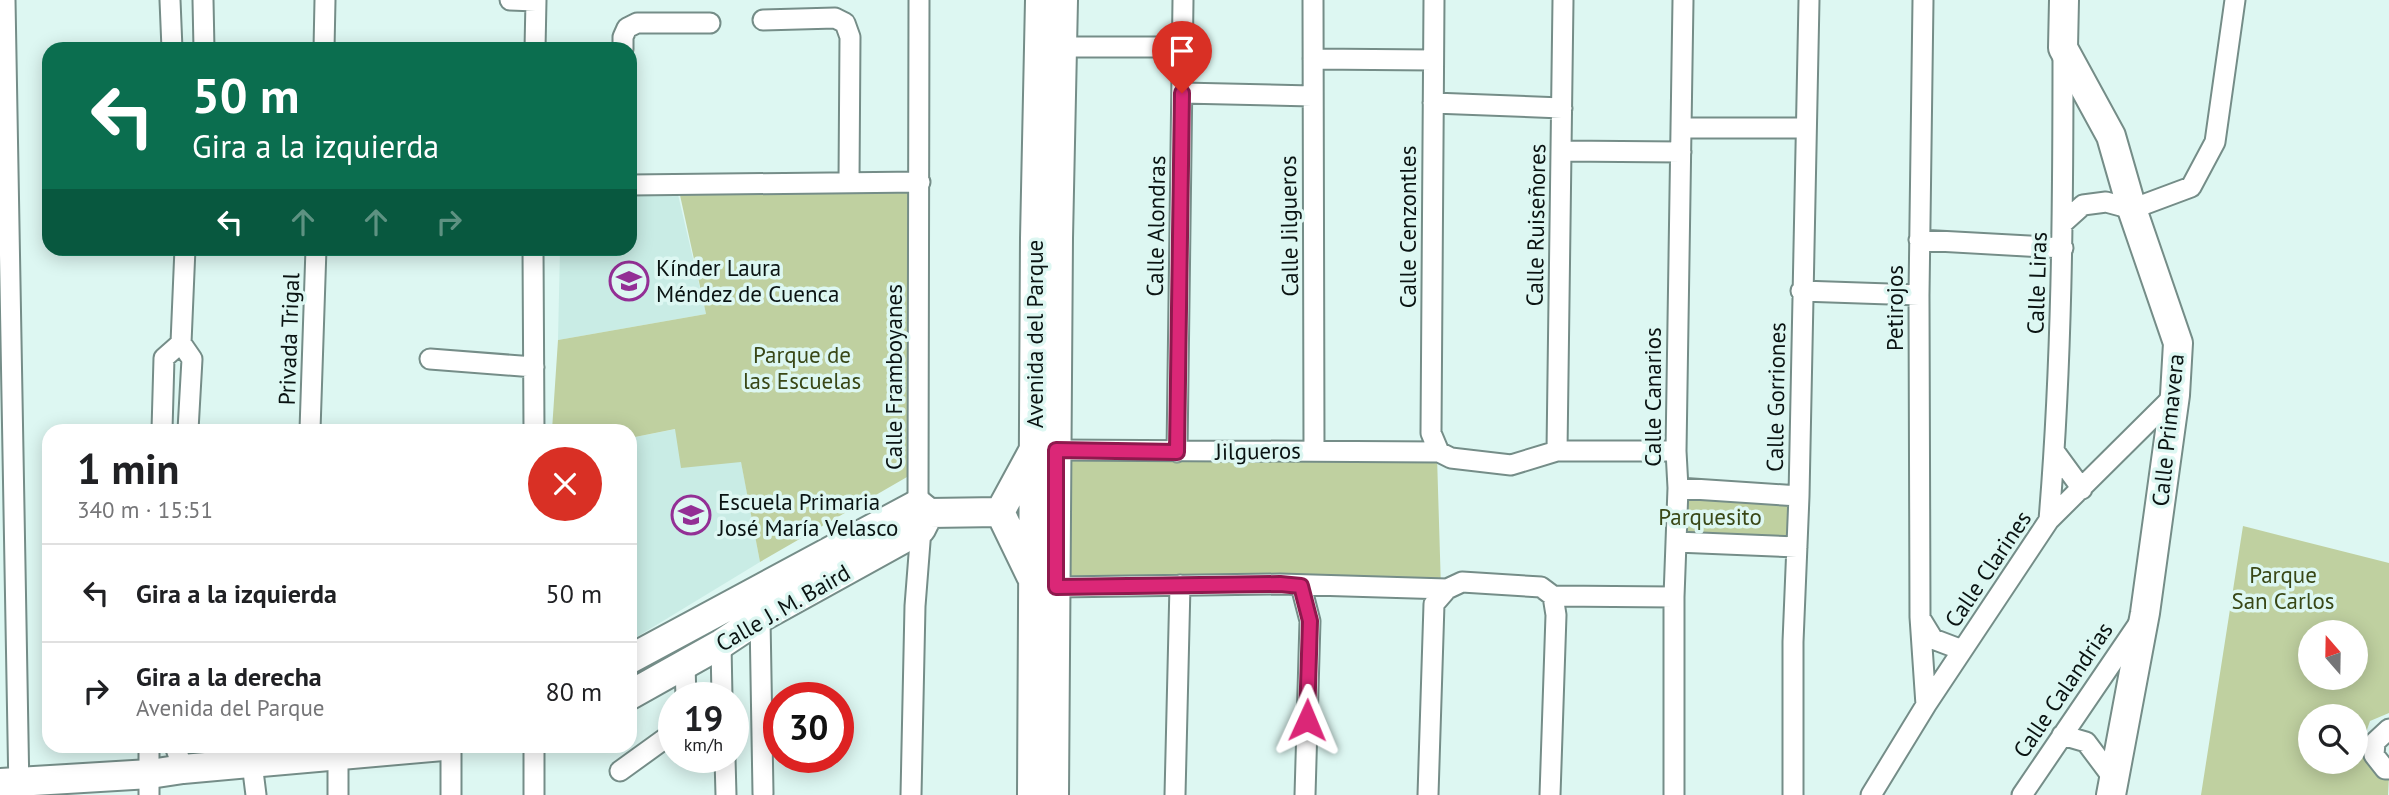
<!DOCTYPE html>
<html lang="es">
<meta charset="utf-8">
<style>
body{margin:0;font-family:"PT Sans",sans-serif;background:#f2f2f2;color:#202124;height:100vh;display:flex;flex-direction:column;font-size:26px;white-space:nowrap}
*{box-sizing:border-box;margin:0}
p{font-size:23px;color:#757577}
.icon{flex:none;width:38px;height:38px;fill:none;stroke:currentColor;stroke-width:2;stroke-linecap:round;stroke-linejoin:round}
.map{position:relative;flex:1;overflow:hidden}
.sheet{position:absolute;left:42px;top:424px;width:595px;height:329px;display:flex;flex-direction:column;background:#fff;border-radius:21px;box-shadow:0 4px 18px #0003}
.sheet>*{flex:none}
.banner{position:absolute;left:42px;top:42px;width:595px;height:214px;border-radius:21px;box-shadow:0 4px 18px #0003;background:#0b6e4f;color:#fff;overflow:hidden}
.needle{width:46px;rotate:340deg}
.buttons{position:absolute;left:2298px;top:620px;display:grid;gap:14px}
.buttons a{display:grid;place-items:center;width:70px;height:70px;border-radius:50%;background:#fff;box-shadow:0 4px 18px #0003;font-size:35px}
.speed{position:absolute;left:658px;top:682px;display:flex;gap:14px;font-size:35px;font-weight:700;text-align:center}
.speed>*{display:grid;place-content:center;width:91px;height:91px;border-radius:50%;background:#fff;box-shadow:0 4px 18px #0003;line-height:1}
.speed small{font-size:18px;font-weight:400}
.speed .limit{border:10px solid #d22;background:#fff;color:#111}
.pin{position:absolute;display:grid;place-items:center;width:60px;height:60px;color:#fff;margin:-72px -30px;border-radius:50% 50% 50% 0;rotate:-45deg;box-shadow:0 0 7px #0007}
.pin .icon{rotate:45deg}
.me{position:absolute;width:77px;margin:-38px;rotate:1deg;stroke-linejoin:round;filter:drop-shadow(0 0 5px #0008)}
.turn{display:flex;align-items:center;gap:24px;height:147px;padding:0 35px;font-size:32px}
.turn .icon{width:91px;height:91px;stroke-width:2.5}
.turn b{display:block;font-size:49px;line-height:60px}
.lanes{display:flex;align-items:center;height:66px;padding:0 35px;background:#0003;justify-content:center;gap:35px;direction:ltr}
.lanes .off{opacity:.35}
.round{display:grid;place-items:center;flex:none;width:74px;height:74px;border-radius:37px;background:#f2f2f2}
.summary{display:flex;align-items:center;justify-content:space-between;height:119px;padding:0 35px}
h1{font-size:42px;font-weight:600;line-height:52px}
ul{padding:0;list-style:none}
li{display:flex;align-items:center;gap:21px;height:98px;padding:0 35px;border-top:2px solid #e0e0e0}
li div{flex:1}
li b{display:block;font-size:26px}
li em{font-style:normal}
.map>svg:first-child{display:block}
.built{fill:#c9ece5}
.green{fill:#bfd0a0;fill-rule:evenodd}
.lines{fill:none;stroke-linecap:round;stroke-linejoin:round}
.street-casing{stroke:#758d88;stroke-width:23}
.secondary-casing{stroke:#758d88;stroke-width:32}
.street{stroke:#fff;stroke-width:19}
.secondary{stroke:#fff;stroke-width:28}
.route-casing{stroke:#8e194d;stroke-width:18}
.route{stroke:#db2777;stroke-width:12}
.labels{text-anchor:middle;stroke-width:7;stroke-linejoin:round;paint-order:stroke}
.street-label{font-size:23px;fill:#0a1312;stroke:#ddf7f2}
.poi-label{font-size:23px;fill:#0a1312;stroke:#ddf7f2;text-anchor:start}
.park-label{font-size:23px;fill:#394716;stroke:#ddf7f2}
</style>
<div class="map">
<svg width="2389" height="795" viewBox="0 0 2389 795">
<rect width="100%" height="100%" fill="#ddf7f2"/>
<path class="built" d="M630 186H676L706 314 558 340 560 249 630 248Z
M676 429 741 461 760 562 630 641V438Z"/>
<path class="green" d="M920 182 907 477 760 562 741 462 681 468 675 429 630 438V430H552L558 340 706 314 678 186Z
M1056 450 1437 456 1441 589 1057 587Z
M1678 488 1799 496 1797 547 1676 542Z
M2243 526 2389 563V713L2370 721 2361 747 2373 771 2389 776 2388 795H2201ZM2310 632H2356V677H2310ZM2310 716H2356V761H2310Z"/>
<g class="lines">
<defs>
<path id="street" d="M5 0 19 793
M170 0 172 49
M203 0 204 49
M510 0 536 1
M1313 0 1314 451
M1434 0 1431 433 1439 452
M1923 0 1919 295 1920 617 1926 705
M763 20 835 18 845 23 850 37 849 181
M1062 47H1183
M324 49 325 0
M535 49 536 0
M623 49V37L627 28 637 23H710
M1313 59 1433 60
M1182 93 1312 96
M1433 103 1562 108
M1681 128H1806
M1561 151 1681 152
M630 185 920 182
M2063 223 2083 205 2106 202 2132 209 2191 187 2215 142 2235 0
M1919 240 2063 248
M185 248 181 343 192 359 188 430
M533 248 534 430
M1801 291 1919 295
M430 359 534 367
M162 430 164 358 181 343
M310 430 316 248
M1056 450 1439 452 1451 458 1511 465 1557 451H1676
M1557 451 1563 0
M1177 452 1183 0
M2055 452 2082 489
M1678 488 1799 496
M2049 520C2062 364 2063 208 2063 52
M1676 542 1797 547
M1301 586 1310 621 1305 795
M1057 587 1280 584 1447 589 1462 582 1541 587 1553 596 1674 597
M760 618 763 793
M1922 621 1933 639 1962 650
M721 644 722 698
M685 665 686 698
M2389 729 2375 742 2374 755 2385 769H2389
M2062 735 2086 742 2113 778
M175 746 183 769
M451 746V795
M534 746V795
M725 758 726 795
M252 763 256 795
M620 771 674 732
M149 795V746
M338 795V756
M911 795 915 606 921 529 918 504 919 0
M1175 795 1180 585
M1428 795 1434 604 1447 589
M1550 795 1556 615 1553 596
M1674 795V597L1678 488 1676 451 1683 0
M1793 795V642L1799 496 1809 0
M1871 795 1926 705 2049 520 2175 395
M2022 795 2139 623"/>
<path id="secondary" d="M2064 0 2063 48 2111 136 2132 209 2178 343 2175 395 2145 613 2111 795
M1000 512 1031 576
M1000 512 1032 453
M630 659 918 504 929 513 1000 512
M630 695 721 644 760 618 921 529 929 513
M0 783 150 774 183 769 443 746
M1032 795 1035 238 1040 0
M1054 795 1058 238 1063 0"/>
</defs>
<use href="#street" class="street-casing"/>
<use href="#secondary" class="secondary-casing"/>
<use href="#street" class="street"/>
<use href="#secondary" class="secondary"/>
</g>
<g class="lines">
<defs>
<path id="route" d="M1182 93 1177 452 1056 450V587L1280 584 1301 586 1310 621 1307 720"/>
</defs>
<use href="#route" class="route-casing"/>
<use href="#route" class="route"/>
</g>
<defs>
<symbol id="school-ring" viewBox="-11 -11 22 22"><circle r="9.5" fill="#ddf7f2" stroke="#932f95" stroke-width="1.5"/><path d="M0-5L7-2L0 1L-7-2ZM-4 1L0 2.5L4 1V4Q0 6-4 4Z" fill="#932f95"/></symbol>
</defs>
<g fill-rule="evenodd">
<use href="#school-ring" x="607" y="259" width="44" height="44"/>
<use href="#school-ring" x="669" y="493" width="44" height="44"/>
</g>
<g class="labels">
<g class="street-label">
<text transform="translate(1536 225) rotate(-89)" y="8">Calle Ruiseñores</text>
<text transform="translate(1156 226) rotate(-89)" y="8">Calle Alondras</text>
<text transform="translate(1289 226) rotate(-91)" y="8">Calle Jilgueros</text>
<text transform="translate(1408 227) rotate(-90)" y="8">Calle Cenzontles</text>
<text transform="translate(2037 283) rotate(-88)" y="8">Calle Liras</text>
<text transform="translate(1895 308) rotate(-90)" y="8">Petirojos</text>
<text transform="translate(1035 334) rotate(-90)" y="8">Avenida del Parque</text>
<text transform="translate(289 339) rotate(-88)" y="8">Privada Trigal</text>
<text transform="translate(894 377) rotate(-90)" y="8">Calle Framboyanes</text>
<text transform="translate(1653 397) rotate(-90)" y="8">Calle Canarios</text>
<text transform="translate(1776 397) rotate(-89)" y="8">Calle Gorriones</text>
<text transform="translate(2168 430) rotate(-84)" y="8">Calle Primavera</text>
<text transform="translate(1258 451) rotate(-1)" y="8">Jilgueros</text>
<text transform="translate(1988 569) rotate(-56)" y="8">Calle Clarines</text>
<text transform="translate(783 608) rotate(-30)" y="8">Calle J. M. Baird</text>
<text transform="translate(2063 690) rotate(-56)" y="8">Calle Calandrias</text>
</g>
<g class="poi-label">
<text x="656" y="276">Kínder Laura<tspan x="656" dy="26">Méndez de Cuenca</tspan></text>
<text x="718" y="510">Escuela Primaria<tspan x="718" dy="26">José María Velasco</tspan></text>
</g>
<g class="park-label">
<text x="802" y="363">Parque de<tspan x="802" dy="26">las Escuelas</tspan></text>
<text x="1710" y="525">Parquesito</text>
<text x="2283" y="583">Parque<tspan x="2283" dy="26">San Carlos</tspan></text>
</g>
</g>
</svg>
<div class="buttons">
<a><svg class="needle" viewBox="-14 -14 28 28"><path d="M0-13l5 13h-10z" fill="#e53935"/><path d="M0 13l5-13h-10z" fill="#757577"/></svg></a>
<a><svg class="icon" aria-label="search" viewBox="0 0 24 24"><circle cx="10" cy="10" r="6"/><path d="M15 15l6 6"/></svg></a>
</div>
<div class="speed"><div>19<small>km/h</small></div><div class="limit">30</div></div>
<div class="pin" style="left:1182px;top:93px;background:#d93025"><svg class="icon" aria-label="arrive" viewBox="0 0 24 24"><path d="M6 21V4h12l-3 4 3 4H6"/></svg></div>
<svg class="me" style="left:1307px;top:720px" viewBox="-20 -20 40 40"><path d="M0-17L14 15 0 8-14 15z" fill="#db2777" stroke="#fff" stroke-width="4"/></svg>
<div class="banner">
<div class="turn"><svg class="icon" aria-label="left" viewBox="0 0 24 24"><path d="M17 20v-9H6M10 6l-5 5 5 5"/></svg><div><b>50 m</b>Gira a la izquierda</div></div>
<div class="lanes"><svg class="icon" aria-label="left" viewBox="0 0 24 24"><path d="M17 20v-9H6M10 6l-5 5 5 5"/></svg><svg class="icon off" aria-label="ahead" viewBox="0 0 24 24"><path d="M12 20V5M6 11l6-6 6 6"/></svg><svg class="icon off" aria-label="ahead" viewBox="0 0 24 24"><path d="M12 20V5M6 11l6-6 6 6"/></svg><svg class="icon off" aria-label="right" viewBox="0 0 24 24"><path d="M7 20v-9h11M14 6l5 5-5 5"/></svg></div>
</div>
<section class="sheet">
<div class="summary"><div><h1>1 min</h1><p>340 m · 15:51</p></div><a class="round" style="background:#d93025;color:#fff"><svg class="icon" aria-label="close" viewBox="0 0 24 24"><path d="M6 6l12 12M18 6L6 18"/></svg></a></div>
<ul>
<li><svg class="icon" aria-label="left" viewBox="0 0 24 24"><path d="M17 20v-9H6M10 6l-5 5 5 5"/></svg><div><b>Gira a la izquierda</b></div><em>50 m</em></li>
<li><svg class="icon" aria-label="right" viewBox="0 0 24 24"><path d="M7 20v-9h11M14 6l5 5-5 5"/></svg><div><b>Gira a la derecha</b><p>Avenida del Parque</p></div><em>80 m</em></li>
</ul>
</section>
</div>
